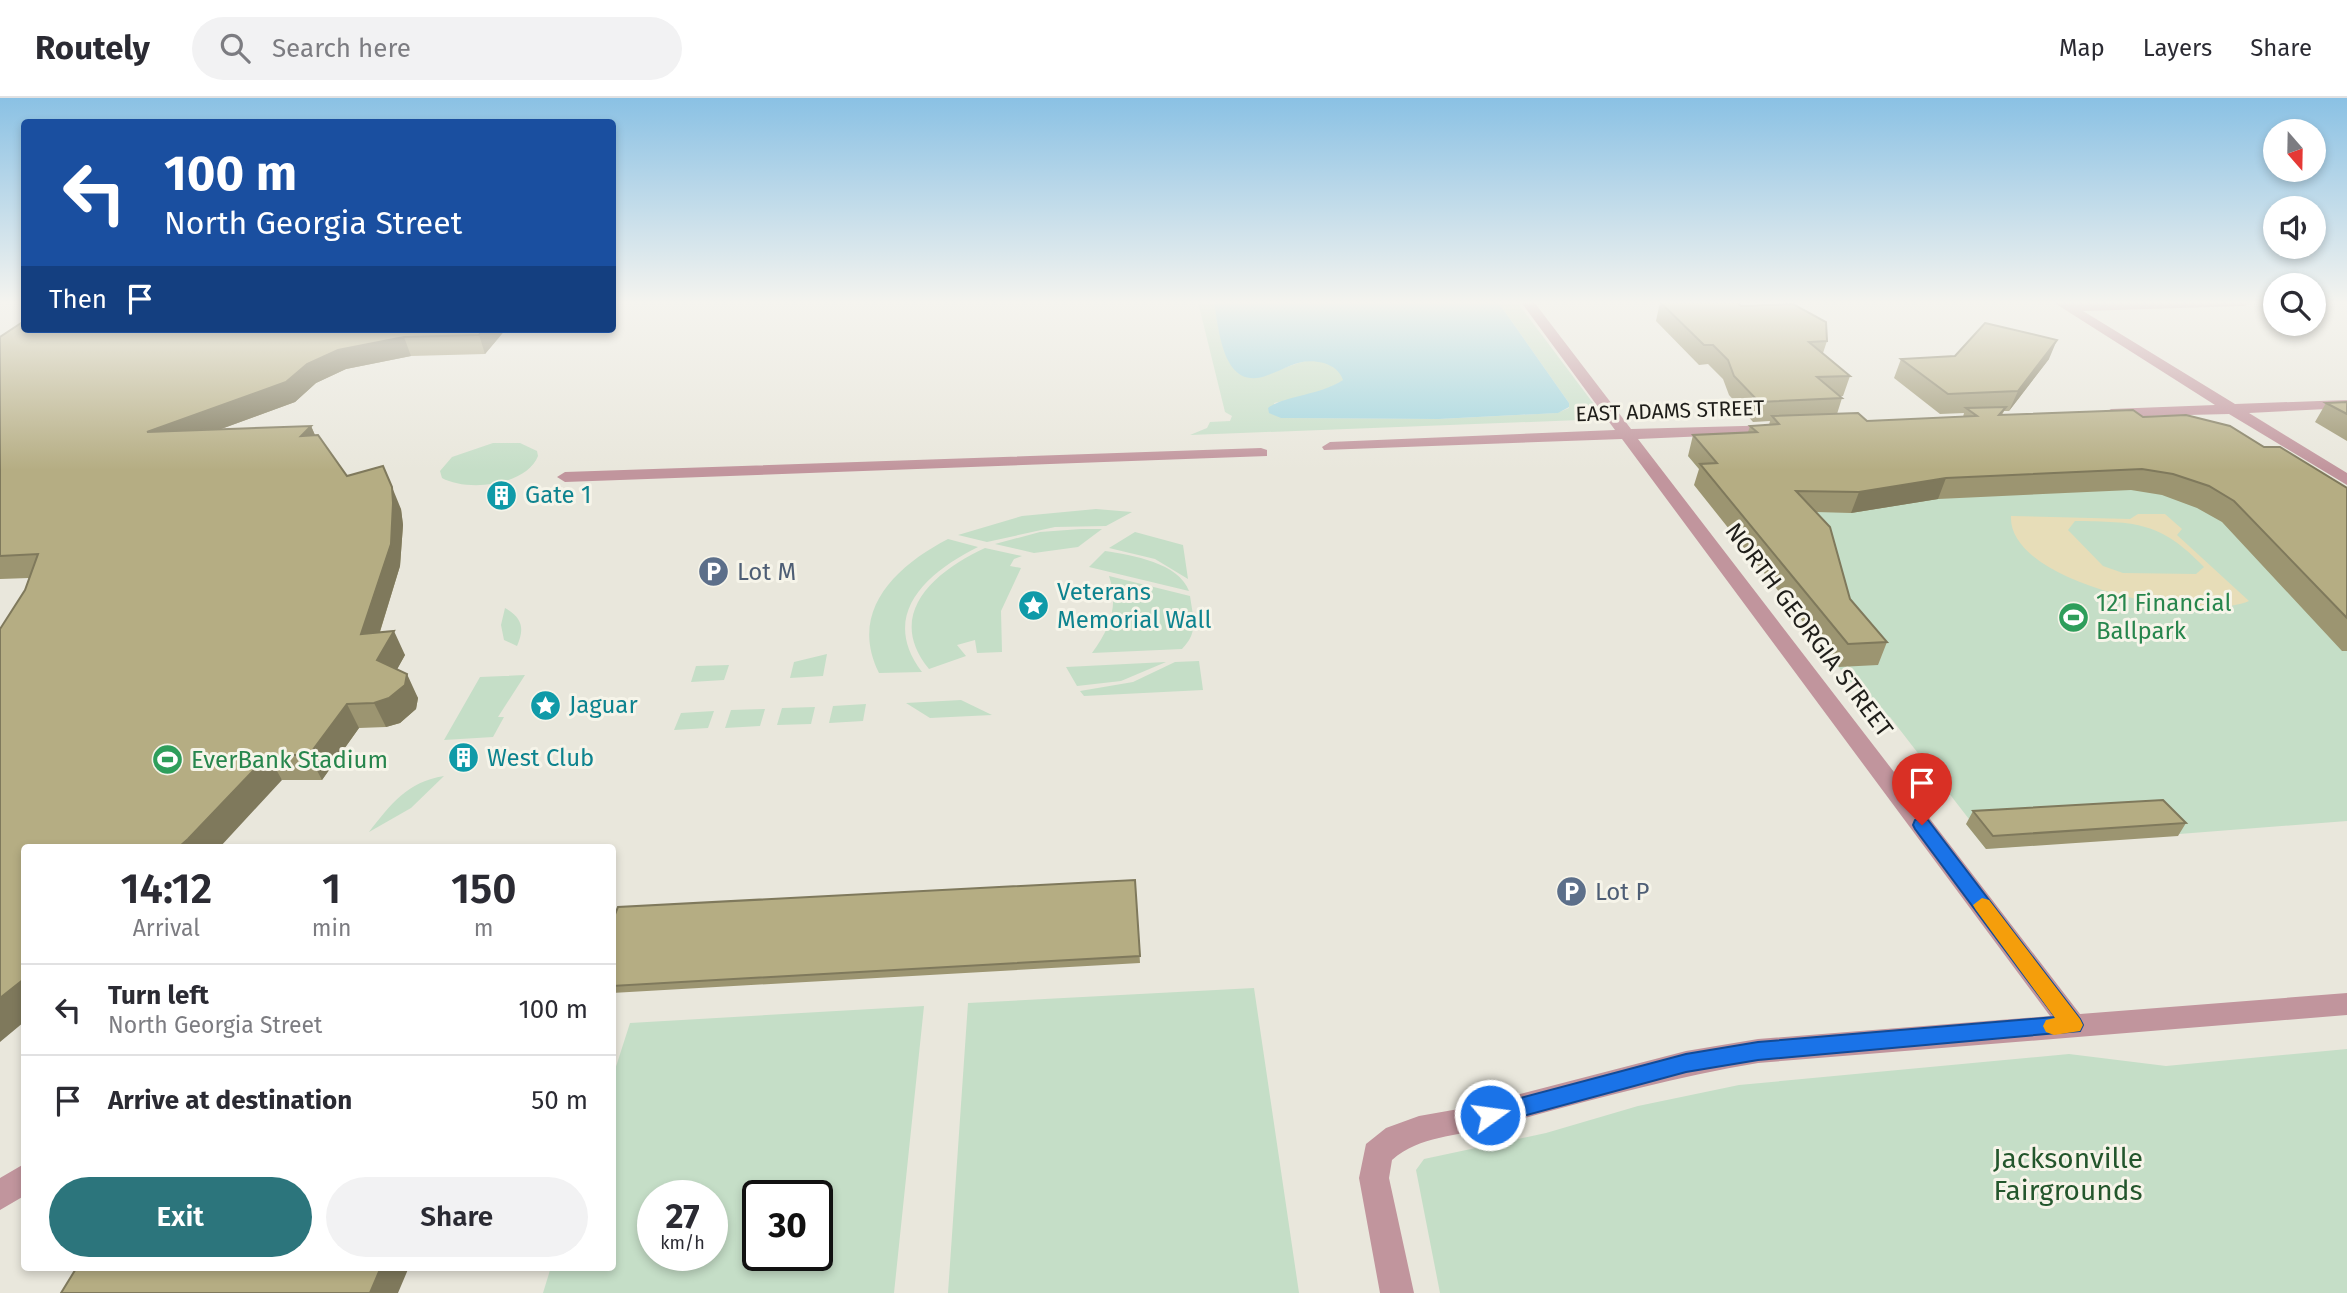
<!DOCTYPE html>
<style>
body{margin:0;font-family:"Fira Sans",sans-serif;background:#f2f2f3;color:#2b2b33;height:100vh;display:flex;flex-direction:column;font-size:26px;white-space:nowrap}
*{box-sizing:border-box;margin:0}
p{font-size:23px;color:#7c7c81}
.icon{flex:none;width:38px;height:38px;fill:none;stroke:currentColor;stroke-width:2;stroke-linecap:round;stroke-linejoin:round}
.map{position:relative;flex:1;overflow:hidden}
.sheet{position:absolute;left:21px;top:746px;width:595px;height:427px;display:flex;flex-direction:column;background:#fff;border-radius:7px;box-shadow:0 4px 10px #0003}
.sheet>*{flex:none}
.banner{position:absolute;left:21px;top:21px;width:595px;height:214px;border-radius:7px;box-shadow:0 4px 10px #0003;background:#1a4fa0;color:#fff;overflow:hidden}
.needle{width:46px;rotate:160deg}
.controls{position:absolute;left:2263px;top:21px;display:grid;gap:14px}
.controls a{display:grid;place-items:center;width:63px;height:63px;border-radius:50%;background:#fff;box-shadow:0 4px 10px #0003;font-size:35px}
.speed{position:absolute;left:637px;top:1082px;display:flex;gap:14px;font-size:35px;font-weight:700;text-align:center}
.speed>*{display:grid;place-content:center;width:91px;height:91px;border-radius:50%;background:#fff;box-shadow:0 4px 10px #0003;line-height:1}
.speed small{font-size:18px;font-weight:400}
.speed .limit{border:4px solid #111;border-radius:10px;background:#fff;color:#111}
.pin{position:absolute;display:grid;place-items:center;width:60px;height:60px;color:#fff;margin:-72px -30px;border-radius:50% 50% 50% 0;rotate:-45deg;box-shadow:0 0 7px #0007}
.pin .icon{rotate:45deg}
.me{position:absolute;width:77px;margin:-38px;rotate:76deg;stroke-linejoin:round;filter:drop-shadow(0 0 5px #0008)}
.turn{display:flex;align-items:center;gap:24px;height:147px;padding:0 28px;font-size:32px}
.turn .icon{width:91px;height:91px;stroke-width:2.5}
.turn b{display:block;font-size:49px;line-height:60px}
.then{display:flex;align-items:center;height:66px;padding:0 28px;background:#0003;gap:14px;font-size:26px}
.eta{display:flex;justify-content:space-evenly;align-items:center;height:119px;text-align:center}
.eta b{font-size:42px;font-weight:600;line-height:49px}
.button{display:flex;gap:14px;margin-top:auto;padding:14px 28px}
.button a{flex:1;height:80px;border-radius:42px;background:#2c757c;color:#fff;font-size:28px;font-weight:600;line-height:80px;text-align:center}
.button a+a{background:#f2f2f3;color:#2b2b33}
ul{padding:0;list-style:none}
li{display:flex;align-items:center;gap:21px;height:91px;padding:0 28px;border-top:2px solid #e1e1e2}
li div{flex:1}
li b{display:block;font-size:26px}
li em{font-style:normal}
header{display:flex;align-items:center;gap:42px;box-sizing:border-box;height:98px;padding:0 35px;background:#fff;border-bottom:2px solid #e1e1e2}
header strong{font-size:33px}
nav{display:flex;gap:38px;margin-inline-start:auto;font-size:24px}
.search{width:490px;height:63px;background:#f2f2f3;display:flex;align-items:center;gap:18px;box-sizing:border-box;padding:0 24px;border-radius:38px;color:#7c7c81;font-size:26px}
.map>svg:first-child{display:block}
.green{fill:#c5dec7;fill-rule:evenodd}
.sand{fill:#e7ddb8;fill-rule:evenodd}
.water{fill:#9dd4de}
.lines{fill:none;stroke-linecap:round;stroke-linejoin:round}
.minor{fill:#c1959d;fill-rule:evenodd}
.wall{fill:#9c9571}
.shaded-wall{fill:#7f795c}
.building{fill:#b5ad83;stroke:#7f795c;stroke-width:2}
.route{fill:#1a73e8;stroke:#114b97;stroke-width:2}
.slow{fill:#f59e0b}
.labels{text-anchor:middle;stroke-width:6;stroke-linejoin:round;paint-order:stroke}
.far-street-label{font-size:21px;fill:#1f1e1a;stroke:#f6f4e9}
.culture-label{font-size:24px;fill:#0d838f;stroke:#f6f4e9;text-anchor:start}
.service-label{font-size:24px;fill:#4e5e75;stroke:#f6f4e9;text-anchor:start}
.leisure-label{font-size:24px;fill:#27864d;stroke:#f6f4e9;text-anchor:start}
.street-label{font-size:24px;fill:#1f1e1a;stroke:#f6f4e9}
.near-park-label{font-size:28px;fill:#23562c;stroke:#f6f4e9}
</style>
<header>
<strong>Routely</strong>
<div class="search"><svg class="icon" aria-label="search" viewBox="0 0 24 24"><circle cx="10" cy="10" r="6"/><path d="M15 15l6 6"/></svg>Search here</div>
<nav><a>Map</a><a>Layers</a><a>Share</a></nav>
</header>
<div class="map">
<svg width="2347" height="1195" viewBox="0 0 2347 1195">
<rect width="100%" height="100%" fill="#e9e7dc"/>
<path class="green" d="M1198 204H1214L1217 219 1249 279C1278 281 1324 238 1344 282 1322 295 1299 300 1274 305L1281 320 1439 321 1557 315 1569 310V305L1498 204H1517L1602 317 1580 322 1190 337 1207 330 1210 324 1230 323 1232 318 1225 314Z
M2123 332 2347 420V723L1986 751 1966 726 1972 725 1890 619H1878L1695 387 1711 385 1688 358Z
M493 345H520L537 353 538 358C526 388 467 394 442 380L440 373 452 359Z
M1096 411 1132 414 1106 428 1055 429 987 444 958 437 1022 418Z
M1081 431H1102L1078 449 1034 455 995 446 1040 434Z
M1135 434 1183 447 1188 481 1155 461 1109 450Z
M948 441 978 449C928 474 878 516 922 574L879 575C848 513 896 468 948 441Z
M985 450 1022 458 1014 461 1010 468 1021 470 1001 513 1002 554 977 555 975 542 957 547 966 558 929 571C884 516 935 473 985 450Z
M1105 453C1132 457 1179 465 1189 493L1089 469Z
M1109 478 1190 498C1193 520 1199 534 1182 551L1092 555C1110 530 1119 508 1109 478Z
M505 510C522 520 525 530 517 548L504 542 501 527Z
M827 556 823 578 790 580 794 564Z
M1199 563 1203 592 1084 598 1080 593 1133 584 1175 564Z
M1166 564 1121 583 1077 588 1066 569Z
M729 567 724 582 691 584 696 568Z
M525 577 498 619H504L493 639 444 642 480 579Z
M961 602 992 617 930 620 906 605Z
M866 606 863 623 829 625 833 608Z
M815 609 811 626 777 627 782 610Z
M765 611 760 628 725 630 731 612Z
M714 613 708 630 674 632 681 615Z
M444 678 411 710 369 734C391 706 407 684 444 678Z
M1254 890 1299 1195H948L968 905Z
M924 908 894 1195H543L551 1169H612L613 978 630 925ZM653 1097H712V1157H653ZM758 1097H817V1157H758Z
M2347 951V1195H1440L1416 1072 1424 1061 1546 1035 1638 1008 1739 987 2069 956 2166 968Z"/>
<path class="sand" d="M2138 416H2165L2182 431 2177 437 2249 503C2199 525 2007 486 2011 418L2130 421ZM2075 423C2136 424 2160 423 2204 469L2196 476 2123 475 2103 468 2068 432Z"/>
<path class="water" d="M1214 204H1498L1569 305V309L1558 315 1439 321 1281 320 1269 315 1268 310C1283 298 1321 297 1343 282 1340 273 1333 268 1324 265 1300 259 1290 269 1268 277 1223 295 1219 232 1214 204Z"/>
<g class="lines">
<path class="minor" d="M1521 204H1534L1631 331 1780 327V333L1775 335 1638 341 2080 916 2347 895V917L1758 965C1668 980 1580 1005 1492 1029 1455 1039 1421 1037 1392 1062L1389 1080 1414 1195H1380L1359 1080 1366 1046 1386 1030 1419 1018 1470 1009 1686 953 1758 941 2050 918 1622 341 1324 352 1322 349 1330 344 1615 332Z
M2053 204H2251L2245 208 2083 213 2235 306 2347 302V310L2249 315 2347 375V387L2229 316 2106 319 2103 316 2111 311 2215 307Z
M1261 350 1267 352V358L565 384 557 379 565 374Z
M24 1066V1098L0 1112V1080Z"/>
</g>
<path class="wall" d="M1660 204 1741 208 1827 243 1823 255 1850 278 1843 298H1839L1842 300 1837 316 1867 323 1963 319 1964 315 1940 316 1894 280 1901 261H2049L2009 313H2004L2002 317 2143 319 2264 349 2347 390V553H2342L2222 424 2197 410 2162 397 2131 392 1938 401 1851 415 1816 414 1850 501 1887 544 1878 567 1839 569 1694 387 1699 371 1688 358 1693 337 1748 334 1750 328 1769 327 1770 323 1753 324 1729 297 1723 281 1708 266 1699 267 1656 223Z
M24 231H506L485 256 411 258 346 271 316 285 295 304 221 331 311 328 315 337 347 378 401 411 403 427 400 468 380 534 405 557 397 571 418 600 416 611 400 625 386 629 359 630 322 682H282L25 492 29 480 0 481V239Z
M2347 304V343L2315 324 2326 305Z
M1973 713 2186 725 2178 738 1986 751 1966 726Z
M1135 782 1140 865 612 895V824Z"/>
<path class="shaded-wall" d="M484 231H506L485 256 479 237Z
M404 239 411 258 346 271 316 285 295 304 158 354 147 334 338 252Z
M2057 242 2049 261 2009 313 2018 293Z
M311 328 320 349 301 338Z
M1946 380 1938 401 1851 415 1859 394Z
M392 389 401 411 403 427 400 468 372 559 361 536Z
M394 533 405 557 389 586 377 562Z
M407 576 418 600 416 611 400 625 386 629 374 605Z
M347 606 359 630 322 682 309 657Z
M268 657 282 682 220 749H179Z
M24 881V924L0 944V900Z
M381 1169H409L398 1195H370Z"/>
<path class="building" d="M1660 204H1737L1741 208 1793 206 1826 224 1827 243 1809 244 1850 278 1817 279 1842 300 1759 304 1734 278 1728 262 1713 247H1704Z
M24 223V231H484L479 237 404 239 338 252 307 266 286 284 147 334 311 328 301 338 318 337 347 378 383 368 392 389 393 405 391 446 361 536 394 533 377 562 407 576 405 587 389 600 374 605 347 606 309 657H268L188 741 179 749H24V881L0 900V531L25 492 38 456 0 458V239Z
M1985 225 2057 242 2018 293 1948 296 1901 261 1955 258Z
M2347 304V316L2326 305Z
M2006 309 1999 317 2133 312 2143 319 2186 317 2230 328 2264 349H2280L2347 390V520L2234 403 2209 388 2173 376 2142 371 1946 380 1859 394 1796 393 1830 429 1850 501 1887 544 1848 546 1700 366 1717 365 1693 337 1757 334 1750 328 1779 326 1772 318 1858 315 1867 323 1977 318 1966 310Z
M2163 702 2186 725 1993 738 1973 713Z
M1135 782 1140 858 612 888V824L618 809Z
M77 1169H381L370 1195H61Z"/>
<linearGradient id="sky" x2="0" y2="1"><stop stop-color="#8ac1e4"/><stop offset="0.55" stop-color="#f5f4ef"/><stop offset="1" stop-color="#f5f4ef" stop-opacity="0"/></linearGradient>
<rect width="2347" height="372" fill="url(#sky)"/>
<path class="route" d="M1922 720 1928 722 2080 921 2083 927 2080 933 1758 962 1686 974 1490 1027 1482 1024 1478 1017 1482 1011 1490 1008 1686 956 1758 944 2055 919 1915 731 1913 727 1915 722Z"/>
<path class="slow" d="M1982 800 1989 802 2080 921 2083 927 2080 933 2054 937 2046 934 2043 928 2046 922 2055 920 1976 812 1973 807Z"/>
<defs>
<symbol id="building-disc" viewBox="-11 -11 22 22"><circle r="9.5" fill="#0f9aa8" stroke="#f6f4e9"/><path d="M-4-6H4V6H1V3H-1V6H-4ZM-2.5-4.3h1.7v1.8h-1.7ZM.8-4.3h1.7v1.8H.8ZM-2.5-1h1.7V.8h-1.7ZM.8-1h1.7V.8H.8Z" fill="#fff"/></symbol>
<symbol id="parking-disc" viewBox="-11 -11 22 22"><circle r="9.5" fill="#5c6f8a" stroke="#f6f4e9"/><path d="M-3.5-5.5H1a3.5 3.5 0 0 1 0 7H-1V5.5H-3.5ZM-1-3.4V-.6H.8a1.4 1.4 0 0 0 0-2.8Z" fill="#fff"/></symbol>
<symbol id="sight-disc" viewBox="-11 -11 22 22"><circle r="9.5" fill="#0f9aa8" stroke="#f6f4e9"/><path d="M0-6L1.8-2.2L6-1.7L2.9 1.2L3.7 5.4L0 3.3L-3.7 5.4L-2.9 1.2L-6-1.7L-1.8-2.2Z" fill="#fff"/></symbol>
<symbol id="stadium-disc" viewBox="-11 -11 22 22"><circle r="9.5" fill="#2e9e5b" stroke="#f6f4e9"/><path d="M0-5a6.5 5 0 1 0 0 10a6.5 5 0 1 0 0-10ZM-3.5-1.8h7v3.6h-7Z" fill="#fff"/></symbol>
</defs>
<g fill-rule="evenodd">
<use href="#building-disc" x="484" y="380" width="35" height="35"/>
<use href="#parking-disc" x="696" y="456" width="35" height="35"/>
<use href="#sight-disc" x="1016" y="490" width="35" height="35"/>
<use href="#stadium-disc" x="2056" y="502" width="35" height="35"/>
<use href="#sight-disc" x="528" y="590" width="35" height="35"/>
<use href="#building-disc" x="446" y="642" width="35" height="35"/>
<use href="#stadium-disc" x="150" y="644" width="35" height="35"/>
<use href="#parking-disc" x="1554" y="776" width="35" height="35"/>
</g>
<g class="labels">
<g class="far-street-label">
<text transform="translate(1670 313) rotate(-2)" y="7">EAST ADAMS STREET</text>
</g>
<g class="culture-label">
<text x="525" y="405">Gate 1</text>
<text x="1057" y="502">Veterans<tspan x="1057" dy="28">Memorial Wall</tspan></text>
<text x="569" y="615">Jaguar</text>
<text x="487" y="668">West Club</text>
</g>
<g class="service-label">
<text x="737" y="482">Lot M</text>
<text x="1595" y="802">Lot P</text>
</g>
<g class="leisure-label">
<text x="2096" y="513">121 Financial<tspan x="2096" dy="28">Ballpark</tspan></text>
<text x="191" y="670">EverBank Stadium</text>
</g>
<g class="street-label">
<text transform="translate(1809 532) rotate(53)" y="8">NORTH GEORGIA STREET</text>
</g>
<g class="near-park-label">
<text x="2068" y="1070">Jacksonville<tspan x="2068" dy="32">Fairgrounds</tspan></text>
</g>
</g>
</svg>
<div class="controls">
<a><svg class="needle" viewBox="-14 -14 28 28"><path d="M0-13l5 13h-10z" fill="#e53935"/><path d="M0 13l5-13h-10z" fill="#7c7c81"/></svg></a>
<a><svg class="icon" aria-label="sound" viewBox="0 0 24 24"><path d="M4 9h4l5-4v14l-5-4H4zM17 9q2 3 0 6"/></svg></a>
<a><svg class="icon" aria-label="search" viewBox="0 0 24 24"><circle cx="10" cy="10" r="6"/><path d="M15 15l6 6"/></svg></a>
</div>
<div class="speed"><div>27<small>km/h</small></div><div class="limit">30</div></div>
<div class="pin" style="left:1922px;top:727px;background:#d93025"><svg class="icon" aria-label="arrive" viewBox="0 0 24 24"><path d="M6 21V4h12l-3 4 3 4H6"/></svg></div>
<svg class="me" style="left:1490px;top:1017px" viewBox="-20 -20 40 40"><circle r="17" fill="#1a73e8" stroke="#fff" stroke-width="3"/><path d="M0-11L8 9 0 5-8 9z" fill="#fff"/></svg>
<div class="banner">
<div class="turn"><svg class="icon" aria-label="left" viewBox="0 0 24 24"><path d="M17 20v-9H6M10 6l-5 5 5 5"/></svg><div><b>100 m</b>North Georgia Street</div></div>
<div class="then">Then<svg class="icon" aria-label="arrive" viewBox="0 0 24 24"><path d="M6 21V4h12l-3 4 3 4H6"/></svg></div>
</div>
<section class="sheet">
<div class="eta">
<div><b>14:12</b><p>Arrival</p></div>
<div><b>1</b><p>min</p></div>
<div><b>150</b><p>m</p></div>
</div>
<ul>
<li><svg class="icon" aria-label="left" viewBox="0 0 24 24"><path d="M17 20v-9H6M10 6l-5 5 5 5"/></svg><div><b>Turn left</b><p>North Georgia Street</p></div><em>100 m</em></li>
<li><svg class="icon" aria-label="arrive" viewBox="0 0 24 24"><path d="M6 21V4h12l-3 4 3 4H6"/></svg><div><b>Arrive at destination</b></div><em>50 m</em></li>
</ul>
<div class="button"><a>Exit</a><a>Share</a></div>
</section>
</div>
